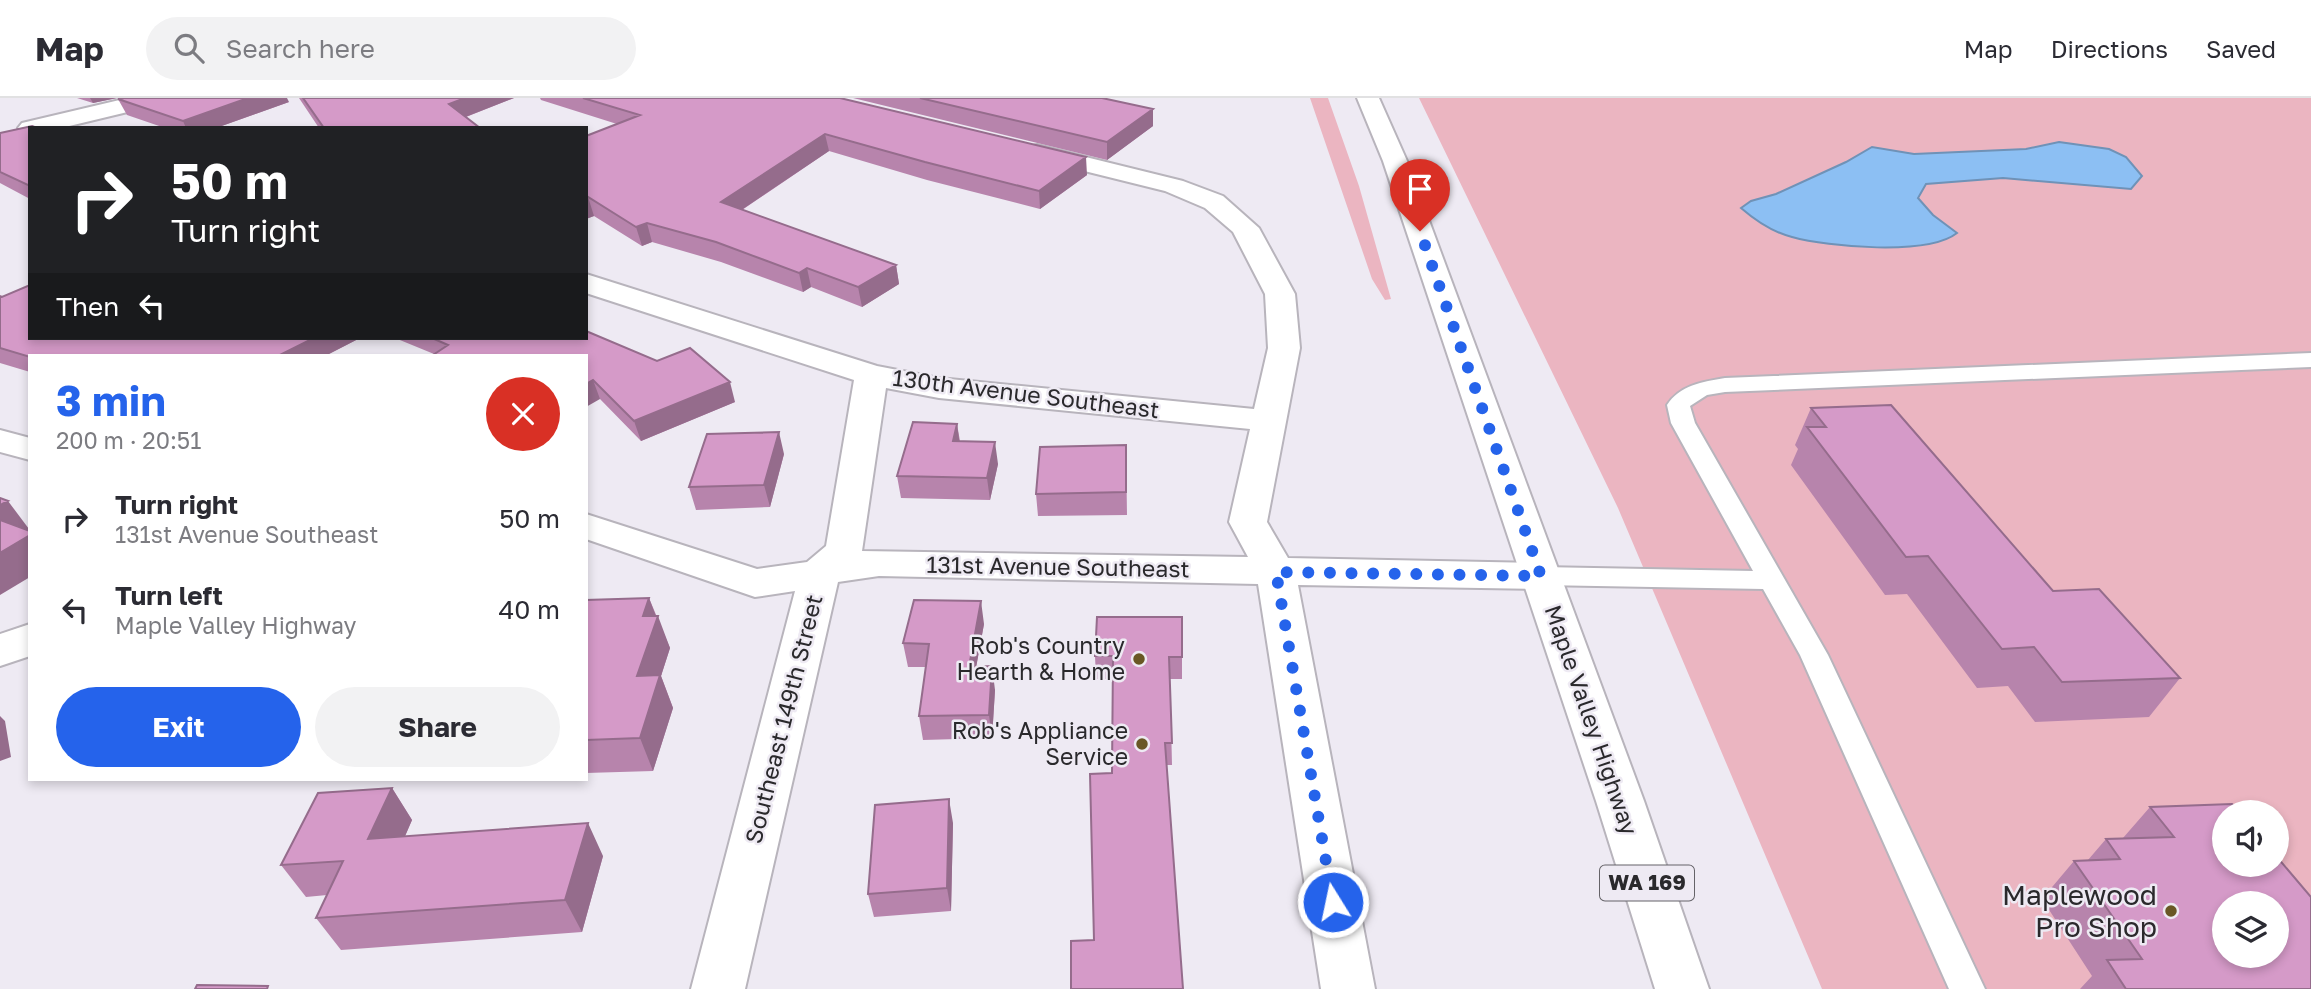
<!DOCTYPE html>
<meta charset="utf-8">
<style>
body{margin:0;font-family:"Golos Text",sans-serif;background:#f2f2f3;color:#2b2b33;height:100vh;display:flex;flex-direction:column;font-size:26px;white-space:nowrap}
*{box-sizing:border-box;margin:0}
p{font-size:23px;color:#7c7c81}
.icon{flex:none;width:38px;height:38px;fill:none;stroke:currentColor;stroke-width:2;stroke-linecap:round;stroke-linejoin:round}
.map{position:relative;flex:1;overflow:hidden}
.drawer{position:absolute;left:28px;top:256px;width:560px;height:427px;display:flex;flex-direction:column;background:#fff;border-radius:0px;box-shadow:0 4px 10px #0003}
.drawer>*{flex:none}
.banner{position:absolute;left:28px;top:28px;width:560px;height:214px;border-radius:0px;box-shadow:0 4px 10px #0003;background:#202124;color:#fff;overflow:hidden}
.buttons{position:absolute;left:2212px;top:702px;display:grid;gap:14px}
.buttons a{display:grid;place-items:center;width:77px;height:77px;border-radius:50%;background:#fff;box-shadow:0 4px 10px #0003;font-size:35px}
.pin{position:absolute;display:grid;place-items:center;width:60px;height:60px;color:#fff;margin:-72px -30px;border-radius:50% 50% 50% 0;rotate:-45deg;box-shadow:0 0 7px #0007}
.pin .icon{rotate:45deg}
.me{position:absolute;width:77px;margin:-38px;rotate:350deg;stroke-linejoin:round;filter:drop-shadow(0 0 5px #0008)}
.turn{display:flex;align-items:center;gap:24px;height:147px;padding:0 28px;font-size:32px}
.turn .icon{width:91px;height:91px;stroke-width:2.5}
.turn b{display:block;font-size:49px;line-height:60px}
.then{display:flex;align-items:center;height:66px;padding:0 28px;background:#0003;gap:14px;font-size:26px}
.round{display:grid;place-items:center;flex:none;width:74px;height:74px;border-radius:37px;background:#f2f2f3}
.overview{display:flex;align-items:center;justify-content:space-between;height:119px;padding:0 28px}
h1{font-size:42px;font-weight:700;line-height:52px;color:#2563eb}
.button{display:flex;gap:14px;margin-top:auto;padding:14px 28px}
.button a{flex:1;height:80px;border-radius:42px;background:#2563eb;color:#fff;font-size:28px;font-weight:700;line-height:80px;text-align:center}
.button a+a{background:#f2f2f3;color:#2b2b33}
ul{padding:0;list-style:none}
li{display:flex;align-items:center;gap:21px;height:91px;padding:0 28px}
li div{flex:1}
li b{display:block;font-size:26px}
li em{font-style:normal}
header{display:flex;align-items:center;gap:42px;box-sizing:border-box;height:98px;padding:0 35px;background:#fff;border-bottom:2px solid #e1e1e2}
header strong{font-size:33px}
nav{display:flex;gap:38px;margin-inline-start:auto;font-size:24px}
.search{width:490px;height:63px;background:#f2f2f3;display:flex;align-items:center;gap:18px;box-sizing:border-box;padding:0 24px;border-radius:38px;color:#7c7c81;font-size:26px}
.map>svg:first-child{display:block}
.green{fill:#ebb5c1;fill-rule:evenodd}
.water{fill:#8cbff3;stroke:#6f92b7;stroke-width:2}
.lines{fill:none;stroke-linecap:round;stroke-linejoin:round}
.lane-casing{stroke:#b8b4bc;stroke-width:4}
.street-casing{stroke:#b8b4bc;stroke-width:4}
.primary-casing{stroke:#b8b4bc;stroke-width:4}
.lane{fill:#fff;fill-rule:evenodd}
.street{fill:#fff;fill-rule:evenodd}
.primary{fill:#fff;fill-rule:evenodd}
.wall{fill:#b784ac}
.shaded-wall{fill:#956c8c}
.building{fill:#d59ac8;stroke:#956c8c;stroke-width:2;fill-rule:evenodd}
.route{stroke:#2563eb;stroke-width:12;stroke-dasharray:0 21.6}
.poi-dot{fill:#695725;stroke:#eeeaf3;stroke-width:2.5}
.labels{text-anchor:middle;stroke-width:5;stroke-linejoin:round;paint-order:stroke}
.shield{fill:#eeeaf3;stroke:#656368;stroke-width:2}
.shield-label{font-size:21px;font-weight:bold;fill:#2a292c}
.street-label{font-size:23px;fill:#2a292c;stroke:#eeeaf3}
.poi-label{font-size:23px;fill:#2a292c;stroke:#eeeaf3;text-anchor:end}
.near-poi-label{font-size:28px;fill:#2a292c;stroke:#eeeaf3;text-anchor:end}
</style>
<header>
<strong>Map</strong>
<div class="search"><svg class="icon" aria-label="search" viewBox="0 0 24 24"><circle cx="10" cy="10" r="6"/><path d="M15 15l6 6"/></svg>Search here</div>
<nav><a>Map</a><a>Directions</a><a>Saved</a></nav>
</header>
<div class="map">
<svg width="2311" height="891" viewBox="0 0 2311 891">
<rect width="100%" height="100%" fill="#eeeaf3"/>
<path class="green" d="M1310 0H1328L1359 88 1391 201 1385 202 1372 181Z
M1419 0H2311V891H1822L1618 410ZM2224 714H2277V766H2224ZM2224 805H2277V858H2224Z"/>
<path class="water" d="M2059 44 2109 51 2126 59 2142 78 2131 91 2003 80 1926 86 1918 100 1933 117 1957 135C1928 158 1828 149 1792 139 1772 134 1756 123 1741 110L1751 103 1776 96 1846 64 1872 49 1914 56 2026 51Z"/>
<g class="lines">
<defs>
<path id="lane" d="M2311 255V269L1725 294 1707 297 1690 308 1695 325 1828 557 1985 891H1949L1800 557 1763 491 1541 487 1531 484 1527 478 1531 472 1541 469 1753 473 1671 325 1667 307C1680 287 1702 284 1725 280Z"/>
<path id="street" d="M128 0H168L165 5 61 30H30V37L22 35 18 30 22 25Z
M1037 47 1183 83 1223 98 1259 130 1295 196 1300 250 1267 424 1288 460 1541 465 1555 469 1561 478 1555 487 1541 491 1298 487 1375 891H1321L1258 486 879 478 838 484 745 891H691L795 493 755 499 586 441V416L757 471 807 464 826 448 854 282 586 195V176L877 268 939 280 1254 311 1268 250 1265 196 1233 134 1205 110 1165 93 1028 59 1025 54 1028 49ZM886 290 939 300 1250 331 1229 424 1248 459 862 453Z
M0 332 30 340V362L0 354Z
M30 526V558L0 568V536Z"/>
<path id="primary" d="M1357 0H1379L1407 63 1644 703 1709 891H1655L1596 703 1383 63Z"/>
</defs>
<use href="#lane" class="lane-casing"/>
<use href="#street" class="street-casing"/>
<use href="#primary" class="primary-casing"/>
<use href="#lane" class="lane"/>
<use href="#street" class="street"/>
<use href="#primary" class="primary"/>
</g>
<path class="wall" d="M77 0H117L93 5Z
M299 0H514L466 19 480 30H319Z
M540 0H840L1087 77 1040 111 927 82 829 53 742 112 896 167 899 186 862 209 811 189 803 194 721 164 652 144 642 148 594 118 586 121V38L617 26 541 2Z
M853 0H1102L1153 11V28L1107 62Z
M118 1 289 4 216 30H165L127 17Z
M30 30V101L0 85V35Z
M0 198 2 199 30 240H360L327 257H30V274L0 265Z
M395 240H586L735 304 641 343 600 301 434 256Z
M1811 310 2053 493 2180 580 2149 619 2035 624 2008 588 1977 590 1907 496 1885 497 1791 367 1798 351 1795 347Z
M957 326 960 343 998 366 990 402 901 400 897 378Z
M1126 347 1127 417 1038 418 1036 396Z
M784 356 770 409 696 412 689 389Z
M649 500 670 550 661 578 673 610 653 673 586 675V502Z
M984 526 976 569 995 592 992 640 923 642 919 618 926 569H908L903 545Z
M1095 558 1182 559V581H1170L1172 667H1167L1094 842 1112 675 1113 581H1096Z
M392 690 412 722 405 738 603 758 582 834 341 852 316 820 327 797 306 799 281 767Z
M2150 709 2311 891H2080L2092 878 2042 801 2074 763 2088 762 2106 741 2123 740Z
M953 725 951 813 874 819 868 796Z"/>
<path class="shaded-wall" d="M90 0H117L93 5Z
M248 0H287L289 4 216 30H186L183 23Z
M465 0H514L455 23 449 6Z
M1153 11V28L1107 62V44Z
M825 36 829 53 725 123 721 104Z
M1086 59 1087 77 1040 111 1039 93Z
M588 99 594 118 586 121V100Z
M647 125 652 144 642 148 636 129Z
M896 167 899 186 862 209 858 189Z
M807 170 811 189 803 194 799 175Z
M314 240H360L327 257H280Z
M593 282 600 301 586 309V286Z
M730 284 735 304 641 343 634 323Z
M957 326 960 348 953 343Z
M779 334 784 356 770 409 764 387Z
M995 344 998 366 990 402 987 380Z
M8 403 29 431 7 444 0 435V407Z
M30 437V479L0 497V455Z
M649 500 657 521 658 518 670 550 661 578 673 610 653 673 640 640 637 578 643 518Z
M981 503 984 526 972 592 969 569Z
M992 568 995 592 992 640 989 617Z
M0 618 5 623 11 659 0 663Z
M392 690 412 722 390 773 368 741Z
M949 701 953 725 951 813 947 790Z
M588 725 603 758 582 834 565 802Z"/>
<path class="building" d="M124 0H248L183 23 118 1Z
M303 0H465L449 6 480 30H324Z
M583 0H840L1086 59 1039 93 925 64 825 36 721 104 896 167 858 189 807 170 799 175 716 144 647 125 636 129 588 99 586 100V38L640 17Z
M920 0H1102L1153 11 1107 44Z
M32 28 37 30H30V88L0 74V35Z
M30 187V240H314L280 257H30V259L0 250V198L2 199Z
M586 233 657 263 690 250 730 284 634 323 593 282 586 286V257H433L448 247 432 240H586Z
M1891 307 2053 493 2099 491 2180 580 2062 584 2034 549 2002 551 1928 458 1906 459 1807 329H1826L1811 310Z
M913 324 957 326 953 343 995 344 987 380 897 378Z
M779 334 764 387 689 389 707 336Z
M1126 347V394L1036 396 1040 349Z
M0 400 8 403 0 407Z
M0 422 30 433V437L0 455Z
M649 500 643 518H658L637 578 660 577 640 640 586 642V502Z
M914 502 981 503 969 569 992 568 989 617 919 618 929 546 903 545Z
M1097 519H1182V559H1169L1172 645H1165L1183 891H1071V843L1094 842 1090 676 1112 675 1113 558H1095Z
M392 690 368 741 588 725 565 802 316 820 343 763 281 767 318 695Z
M949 701 947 790 868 796 875 707Z
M2232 706 2239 714H2224V766H2277V759L2311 799V891H2126L2107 862 2142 861 2074 763 2120 761 2106 741 2174 739 2150 709ZM2224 805H2277V858H2224Z
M197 887 268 888 267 891H195Z"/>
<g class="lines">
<path class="route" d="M1333 804 1276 474 1541 478 1420 133"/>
</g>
<g class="poi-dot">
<circle cx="1139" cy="561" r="7"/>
<circle cx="1142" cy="646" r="7"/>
<circle cx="2171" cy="813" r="7"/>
</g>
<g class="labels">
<rect class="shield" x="1600" y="767.5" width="94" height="35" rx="5"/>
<g class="shield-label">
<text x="1647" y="792">WA 169</text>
</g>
<g class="street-label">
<text transform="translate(1026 296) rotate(7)" y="8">130th Avenue Southeast</text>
<text transform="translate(1058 469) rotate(1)" y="8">131st Avenue Southeast</text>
<text transform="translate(784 621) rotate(-76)" y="8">Southeast 149th Street</text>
<text transform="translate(1591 622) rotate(71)" y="8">Maple Valley Highway</text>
</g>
<g class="poi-label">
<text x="1125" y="556">Rob's Country<tspan x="1125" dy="26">Hearth &amp; Home</tspan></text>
<text x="1128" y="641">Rob's Appliance<tspan x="1128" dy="26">Service</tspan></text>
</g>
<g class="near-poi-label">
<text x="2157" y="807">Maplewood<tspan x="2157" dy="32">Pro Shop</tspan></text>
</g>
</g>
</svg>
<div class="buttons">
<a><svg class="icon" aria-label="sound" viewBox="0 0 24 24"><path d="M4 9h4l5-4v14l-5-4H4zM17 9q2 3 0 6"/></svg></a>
<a><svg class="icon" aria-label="layers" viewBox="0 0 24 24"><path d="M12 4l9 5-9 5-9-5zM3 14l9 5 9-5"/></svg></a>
</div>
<div class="pin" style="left:1420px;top:133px;background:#d93025"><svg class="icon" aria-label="arrive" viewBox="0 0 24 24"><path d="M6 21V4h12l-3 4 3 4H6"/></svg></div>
<svg class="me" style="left:1333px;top:804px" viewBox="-20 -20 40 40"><circle r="17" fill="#2563eb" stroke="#fff" stroke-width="3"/><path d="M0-11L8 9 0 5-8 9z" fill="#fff"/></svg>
<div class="banner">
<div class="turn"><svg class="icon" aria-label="right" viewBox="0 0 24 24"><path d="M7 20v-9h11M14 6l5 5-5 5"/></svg><div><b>50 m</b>Turn right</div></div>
<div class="then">Then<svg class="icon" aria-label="left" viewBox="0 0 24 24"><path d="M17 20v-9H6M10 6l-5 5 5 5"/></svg></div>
</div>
<section class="drawer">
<div class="overview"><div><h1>3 min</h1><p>200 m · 20:51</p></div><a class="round" style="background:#d93025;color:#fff"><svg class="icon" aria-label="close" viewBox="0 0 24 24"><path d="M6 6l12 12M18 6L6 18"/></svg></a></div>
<ul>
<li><svg class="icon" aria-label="right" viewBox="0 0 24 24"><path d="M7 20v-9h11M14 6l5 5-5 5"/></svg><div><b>Turn right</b><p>131st Avenue Southeast</p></div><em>50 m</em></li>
<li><svg class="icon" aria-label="left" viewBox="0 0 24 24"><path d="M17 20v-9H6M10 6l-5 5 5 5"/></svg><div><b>Turn left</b><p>Maple Valley Highway</p></div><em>40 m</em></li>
</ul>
<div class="button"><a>Exit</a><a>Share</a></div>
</section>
</div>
